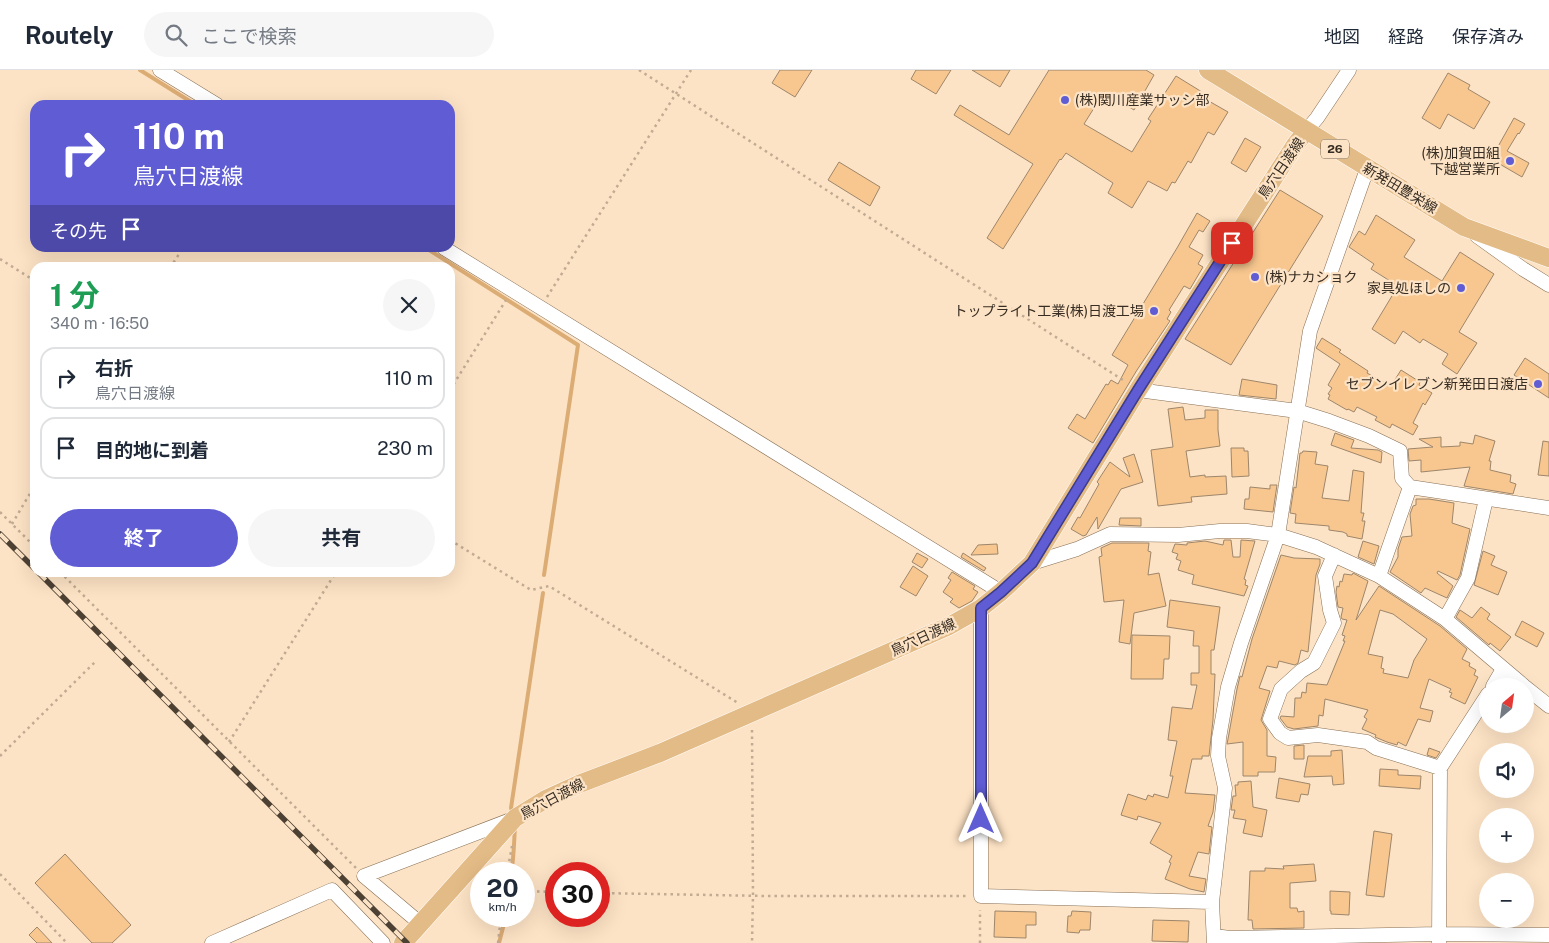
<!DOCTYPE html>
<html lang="ja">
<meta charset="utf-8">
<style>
body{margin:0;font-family:"Public Sans","Noto Sans JP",sans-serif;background:#f6f6f7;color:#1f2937;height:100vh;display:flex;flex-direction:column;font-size:19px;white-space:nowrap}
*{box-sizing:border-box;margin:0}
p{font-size:16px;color:#747a83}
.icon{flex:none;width:28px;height:28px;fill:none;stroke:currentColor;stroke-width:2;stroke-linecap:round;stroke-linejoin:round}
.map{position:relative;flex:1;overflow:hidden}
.details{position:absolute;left:30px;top:192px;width:425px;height:315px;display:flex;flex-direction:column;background:#fff;border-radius:15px;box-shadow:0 5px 20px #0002}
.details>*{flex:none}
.hud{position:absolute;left:30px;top:30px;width:425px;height:152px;border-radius:15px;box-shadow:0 5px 20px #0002;background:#5f5cd4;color:#fff;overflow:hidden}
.needle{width:32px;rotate:29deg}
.buttons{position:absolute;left:1479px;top:608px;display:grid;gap:10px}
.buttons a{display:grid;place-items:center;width:55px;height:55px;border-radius:50%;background:#fff;box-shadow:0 5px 20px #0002;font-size:25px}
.speed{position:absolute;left:470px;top:792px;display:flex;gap:10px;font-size:25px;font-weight:700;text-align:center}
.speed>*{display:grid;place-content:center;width:65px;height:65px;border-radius:50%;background:#fff;box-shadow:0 5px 20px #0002;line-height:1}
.speed small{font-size:12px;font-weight:400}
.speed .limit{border:8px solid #d22;background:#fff;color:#111}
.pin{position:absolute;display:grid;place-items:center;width:42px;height:42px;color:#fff;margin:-21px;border-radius:10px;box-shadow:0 2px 8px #0006}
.me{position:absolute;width:55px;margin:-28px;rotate:0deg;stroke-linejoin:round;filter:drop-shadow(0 0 4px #0008)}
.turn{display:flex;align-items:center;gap:18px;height:105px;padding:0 20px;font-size:22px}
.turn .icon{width:65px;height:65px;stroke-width:2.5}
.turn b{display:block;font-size:35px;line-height:42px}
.then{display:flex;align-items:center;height:48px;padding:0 20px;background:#0003;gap:10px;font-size:19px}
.round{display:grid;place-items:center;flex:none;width:52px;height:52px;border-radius:26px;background:#f6f6f7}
.summary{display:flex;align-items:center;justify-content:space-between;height:85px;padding:0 20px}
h1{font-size:30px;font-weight:700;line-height:38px;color:#1e9e55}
.cta{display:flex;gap:10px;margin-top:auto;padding:10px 20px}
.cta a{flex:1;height:58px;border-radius:30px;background:#5f5cd4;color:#fff;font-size:20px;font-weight:700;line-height:58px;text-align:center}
.cta a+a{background:#f6f6f7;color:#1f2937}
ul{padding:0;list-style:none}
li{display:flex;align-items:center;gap:15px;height:62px;margin:0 10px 8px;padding:0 10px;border:2px solid #e0e1e3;border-radius:15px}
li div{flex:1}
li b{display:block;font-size:19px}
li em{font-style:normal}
header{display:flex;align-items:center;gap:30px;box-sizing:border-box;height:70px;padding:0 25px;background:#fff;border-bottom:1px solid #e0e1e3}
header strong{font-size:24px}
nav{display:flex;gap:28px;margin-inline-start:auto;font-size:18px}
.search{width:350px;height:45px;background:#f6f6f7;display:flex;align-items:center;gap:12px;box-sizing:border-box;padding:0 18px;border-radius:28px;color:#747a83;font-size:19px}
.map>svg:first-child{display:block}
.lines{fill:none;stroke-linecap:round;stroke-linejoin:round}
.stream{stroke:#dcac75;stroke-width:4}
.building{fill:#f8c78f;stroke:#9e866b;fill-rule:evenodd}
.minor-casing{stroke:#876f55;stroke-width:15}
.major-casing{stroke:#fff;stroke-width:19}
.path{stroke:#c1ab93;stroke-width:2.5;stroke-dasharray:2.5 4;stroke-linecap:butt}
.minor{stroke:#fff;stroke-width:14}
.major{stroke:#e3bb86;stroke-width:18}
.rail-casing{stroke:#4d4134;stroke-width:5.5}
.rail{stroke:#fde3c5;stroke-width:4;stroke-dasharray:11;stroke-linecap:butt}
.route-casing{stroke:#3e3c8a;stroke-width:12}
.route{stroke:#5f5cd4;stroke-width:9}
.poi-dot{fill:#5f5cd4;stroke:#fde3c5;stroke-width:2}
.labels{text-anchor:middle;stroke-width:4.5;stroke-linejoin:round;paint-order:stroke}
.shield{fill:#fde3c5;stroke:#726453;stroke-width:1}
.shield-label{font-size:12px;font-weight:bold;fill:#372d22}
.poi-label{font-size:14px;fill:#372d22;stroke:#fde3c5;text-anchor:end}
.street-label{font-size:14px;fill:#372d22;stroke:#fde3c5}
</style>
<header>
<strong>Routely</strong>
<div class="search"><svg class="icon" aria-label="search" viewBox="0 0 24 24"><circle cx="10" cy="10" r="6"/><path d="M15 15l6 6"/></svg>ここで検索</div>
<nav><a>地図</a><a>経路</a><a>保存済み</a></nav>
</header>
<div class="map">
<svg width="1549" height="873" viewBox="0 0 1549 873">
<rect width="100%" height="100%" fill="#fde3c5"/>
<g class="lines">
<path class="stream" d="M140 0 196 35
M426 178 578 275 544 505
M513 743 511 738 543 523
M511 804C514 788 514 772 515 756
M499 873 506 846"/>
</g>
<path class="building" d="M780 0H812L795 27 772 13Z
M916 0H951L936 24 911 9Z
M972 0H1010L1000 17Z
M1049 0H1146L1154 5 1134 40 1104 22 1084 54 1132 82 1151 51 1148 49 1176 6 1202 22 1200 26 1228 42 1214 65 1208 62 1191 93 1188 91 1175 113 1172 112 1167 121 1148 111 1132 138 1108 123 1113 113 1066 83 1061 90 1060 89 1003 179 987 168 1033 94 954 45 960 35 1009 65Z
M1448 3 1470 15 1468 19 1490 32 1474 59 1448 44 1440 59 1422 48Z
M1514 48 1525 54 1519 64 1518 63 1507 81 1529 93 1522 107 1491 89Z
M1245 68 1261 77 1246 102 1231 93Z
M839 92 880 117 870 136 828 110Z
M1280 120 1323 146 1231 295 1185 269Z
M1197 143 1210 151 1203 162 1199 160 1189 177 1203 185 1198 194 1203 197 1190 219 1184 216 1169 240 1171 242 1167 249 1170 251 1137 300 1093 373 1068 358 1077 344 1085 349 1106 314 1108 315 1111 310 1118 314 1128 295 1112 285 1177 178Z
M1376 145 1415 170 1404 187 1442 211 1460 182 1494 204 1459 262 1477 273 1457 304 1442 294 1448 284 1423 269 1420 273 1403 261 1395 274 1372 259 1398 216 1371 199 1374 194 1349 177 1359 161 1365 165Z
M1322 268 1341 280 1339 282 1368 301 1367 303 1391 316 1401 300 1420 312 1419 315 1432 323 1425 335 1423 333 1413 353 1418 356 1413 365 1392 354 1390 358 1375 350 1377 347 1357 337 1354 342 1348 339 1347 340 1328 329 1330 325 1328 324 1332 318 1328 315 1340 294 1316 278Z
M1525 288 1549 304V328L1514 305Z
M1242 309 1277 315 1276 329 1239 325Z
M1183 337 1185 350 1205 348V340H1218V360L1220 376 1186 381 1190 407 1205 405V407L1226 406 1227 424 1191 427 1192 432 1158 436 1151 380 1173 377 1168 339Z
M1335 363 1354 370 1351 378 1378 380 1382 382 1381 393 1331 375Z
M1475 365 1495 371 1489 391H1491L1490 400 1511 405 1510 412 1516 414 1513 424 1464 416 1470 397 1421 402V390L1409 391 1408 379 1433 377 1419 369 1441 367V377L1460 376V372L1473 374Z
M1543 371 1549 372V406L1538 405Z
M1231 378H1244V381H1248L1249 406 1232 407Z
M1303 381 1317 382 1315 394 1328 396 1322 428 1349 431 1353 400 1364 402 1361 443H1364L1362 451H1365L1362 469 1347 466V464L1343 462 1329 460V456L1295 453 1296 444 1290 443 1294 417 1296 418 1300 383H1302Z
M1134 384 1143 412 1121 419 1098 459 1097 447 1086 465 1083 466 1071 459 1078 447 1080 448 1099 414 1097 412 1110 392 1130 407 1123 388Z
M1270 415H1277L1273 442 1244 439 1245 429H1249L1250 417 1270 419Z
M1416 429H1429L1454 433 1452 453 1470 459 1460 505 1457 510 1438 501 1437 503 1453 516 1447 528 1425 518 1421 523 1390 502 1398 487V479L1402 467 1412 466 1410 444 1413 436 1416 435Z
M1120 448H1141V456L1119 455Z
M1224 470H1231L1233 487H1240L1241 470 1255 471 1244 509 1246 510 1245 515 1248 516 1244 526 1192 514 1194 505 1178 500 1181 491 1176 489 1178 484 1172 482 1175 474 1187 475V473L1205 471 1223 475Z
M1363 471 1379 476 1374 494 1358 487Z
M1112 473H1149L1148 481 1151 482 1148 505 1159 503 1166 536 1134 543 1130 574 1119 572 1124 530 1104 532 1099 487 1102 486 1101 478Z
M997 474 998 484 971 485 978 475Z
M1483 481 1495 486 1491 495 1507 502 1498 525 1474 515Z
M917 483 928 489 922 498 912 492Z
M963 483 986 498 984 501 961 487Z
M1281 485 1294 488 1320 489V494L1316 505 1308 582 1301 580 1298 593 1295 595 1279 591 1277 598 1267 596 1259 618 1270 621 1261 650 1267 660V686L1276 687 1275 702H1258V706H1243V672L1227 674 1228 669 1237 619 1240 606 1242 607 1252 569Z
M913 496 928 506 916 526 900 517Z
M952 502 975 516 973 519 978 522 972 531 959 538 950 532 953 529 943 522 951 510 948 508Z
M1353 503 1368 511 1356 550 1379 516 1440 556 1467 579 1462 589 1470 593 1469 596 1476 600 1474 605 1478 607 1465 634 1450 627 1452 623 1449 622 1451 619 1429 609 1420 638 1433 641 1430 652 1418 649 1406 676 1398 672 1397 675 1387 672 1375 667 1376 665 1362 659 1367 649 1364 647 1368 640 1325 629 1323 646 1319 645 1318 656 1294 659 1287 657 1280 648 1281 646 1294 647 1295 628H1301L1302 622 1306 623 1307 613 1327 615 1345 571H1343L1345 566 1342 565 1347 550 1342 549 1341 547 1343 538 1338 537 1336 522 1337 516 1339 517 1340 511 1342 512 1344 504 1352 505ZM1380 540 1393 544 1427 569 1414 590 1408 608 1383 603 1384 599 1381 598 1383 587 1368 584Z
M1170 530 1220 537 1214 580H1211V604H1215L1213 650 1209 686H1202V689H1192L1185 723 1215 725 1213 742 1208 756 1212 757 1209 784 1198 782 1189 806 1206 809 1204 822 1190 819 1165 809 1171 793 1169 792 1172 786 1150 773 1161 753 1138 746 1137 750 1121 745 1128 724 1146 730 1148 725 1153 727 1154 724 1168 728 1173 706H1170L1177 671 1168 670 1172 637 1192 639 1197 615H1191V603H1199V576H1193L1194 561 1167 557Z
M1481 537 1490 544 1487 549 1511 567 1500 581 1490 573 1489 575 1456 547 1460 540 1472 548Z
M1522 551 1544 563 1537 577 1515 565Z
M1132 565 1170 566 1169 589H1164L1163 609H1131Z
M1304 675V689H1294V676Z
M1429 678 1440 682 1436 688 1427 685Z
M1342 680 1344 714 1333 715 1332 706 1304 707 1308 686H1331V681Z
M1380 699 1398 700V705L1421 706 1420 719 1379 716Z
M1279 708 1310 714 1308 725 1301 724 1299 732 1276 728Z
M1251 711 1253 737 1267 740 1262 767 1243 763 1246 750 1233 748 1235 740H1231L1233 726H1236L1235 715H1238V712Z
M1374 761 1392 764 1384 827 1366 825Z
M65 784 131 855 112 873H92L35 813Z
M1314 794 1316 811 1290 813V838H1297L1298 842 1304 841V858L1253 859 1252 850H1248L1250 801H1265V798L1284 799 1283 796Z
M1330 821 1350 822 1349 845 1331 844V841H1330Z
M995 841 1036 842V855H1026V868L994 867Z
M1072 841 1091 842 1090 860H1080L1079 863 1067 862 1068 846H1071Z
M1153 850 1189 851 1188 872 1152 871Z
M37 857 52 873H37L29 865Z"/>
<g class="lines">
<defs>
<path id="minor" d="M160 0 217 35
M1306 61 1317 48 1349 0
M1477 166 1523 199 1549 215
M444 178 1001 522
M1138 320 1297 341 1329 351 1369 366 1400 381 1402 408 1410 417
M1334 485 1325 506 1330 540 1334 553 1314 593 1301 601 1281 619 1270 649 1280 663 1288 668 1318 665 1367 672 1376 678 1440 698
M1032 493 1077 479 1110 464 1178 465 1220 461H1247L1278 465 1316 477 1379 506 1445 549 1524 616
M1379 506 1410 417 1549 438
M981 538V826L1212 832
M1445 549 1468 508 1486 429
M1493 616 1503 599
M1525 617 1549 636
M421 854 364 806 513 749
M1214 866 1230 868 1439 864 1549 865
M1439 872 1440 698 1488 624
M212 873 332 820 383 873
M1214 873 1212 832 1225 718 1218 686 1219 668 1228 617 1241 573 1278 465 1310 261 1367 99"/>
<path id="major" d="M1208 0 1464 157 1549 188
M403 873 515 748 546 729 579 714 660 683 949 556 981 538 1001 522 1032 493 1138 320 1295 75 1306 61"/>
</defs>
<use href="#minor" class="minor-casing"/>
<use href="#major" class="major-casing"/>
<path class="path" d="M639 0 1126 312
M0 189 35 211
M170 198 183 178
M547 227 691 0
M450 320 506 230
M0 442 35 477
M12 454 35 415
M450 470 531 520 549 516 738 633
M60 502 356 798
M752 660 753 825 752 873
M229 672 336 502
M0 686 95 592
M0 804 67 873
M507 804 512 776
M524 821 556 822
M599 823 766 826H969
M498 873 501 846
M980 873V840"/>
<use href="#minor" class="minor"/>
<use href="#major" class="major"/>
<defs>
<path id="rail" d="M0 464 35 499
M38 502 407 873"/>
</defs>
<use href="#rail" class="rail-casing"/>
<use href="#rail" class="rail"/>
</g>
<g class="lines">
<defs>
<path id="route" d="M981 749V538L1001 522 1032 493 1138 320 1232 173"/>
</defs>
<use href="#route" class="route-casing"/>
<use href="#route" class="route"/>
</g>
<g class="poi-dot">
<circle cx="1065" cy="30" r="5"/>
<circle cx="1510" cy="91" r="5"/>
<circle cx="1255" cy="207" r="5"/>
<circle cx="1461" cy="218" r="5"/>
<circle cx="1154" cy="241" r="5"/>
<circle cx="1538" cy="314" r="5"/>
</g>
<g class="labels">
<rect class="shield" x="1321" y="69.5" width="28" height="19" rx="4"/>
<g class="shield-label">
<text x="1335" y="83">26</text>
</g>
<g class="poi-label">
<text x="1075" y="35" text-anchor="start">(株)関川産業サッシ部</text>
<text x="1500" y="88">(株)加賀田組<tspan x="1500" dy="16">下越営業所</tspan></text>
<text x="1265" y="212" text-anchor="start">(株)ナカショク</text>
<text x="1451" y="223">家具処ほしの</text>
<text x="1144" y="246">トップライト工業(株)日渡工場</text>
<text x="1528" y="319">セブンイレブン新発田日渡店</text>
</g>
<g class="street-label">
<text transform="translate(1281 98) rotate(-56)" y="5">鳥穴日渡線</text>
<text transform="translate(1400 118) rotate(31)" y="5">新発田豊栄線</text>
<text transform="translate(923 567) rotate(-25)" y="5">鳥穴日渡線</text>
<text transform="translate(552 729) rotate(-28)" y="5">鳥穴日渡線</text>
</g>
</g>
</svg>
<div class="buttons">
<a><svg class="needle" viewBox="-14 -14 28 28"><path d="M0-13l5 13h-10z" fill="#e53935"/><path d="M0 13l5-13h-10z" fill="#747a83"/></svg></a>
<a><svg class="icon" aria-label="sound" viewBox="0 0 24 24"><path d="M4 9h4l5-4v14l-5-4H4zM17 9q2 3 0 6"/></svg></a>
<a>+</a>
<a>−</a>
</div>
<div class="speed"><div>20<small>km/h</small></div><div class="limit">30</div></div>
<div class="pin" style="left:1232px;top:173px;background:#d93025"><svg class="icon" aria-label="arrive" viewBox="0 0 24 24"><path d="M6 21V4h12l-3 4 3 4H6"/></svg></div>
<svg class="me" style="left:981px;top:749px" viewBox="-20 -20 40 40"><path d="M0-17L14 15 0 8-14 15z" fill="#5f5cd4" stroke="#fff" stroke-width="4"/></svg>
<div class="hud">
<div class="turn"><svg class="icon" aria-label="right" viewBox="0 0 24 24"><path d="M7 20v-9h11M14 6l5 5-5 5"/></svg><div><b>110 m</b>鳥穴日渡線</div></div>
<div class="then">その先<svg class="icon" aria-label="arrive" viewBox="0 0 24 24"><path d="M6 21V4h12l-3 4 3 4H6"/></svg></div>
</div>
<section class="details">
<div class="summary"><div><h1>1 分</h1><p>340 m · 16:50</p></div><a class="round"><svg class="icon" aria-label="close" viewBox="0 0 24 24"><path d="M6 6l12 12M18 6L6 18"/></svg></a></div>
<ul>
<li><svg class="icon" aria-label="right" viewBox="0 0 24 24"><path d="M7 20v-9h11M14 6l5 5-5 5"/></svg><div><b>右折</b><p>鳥穴日渡線</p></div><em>110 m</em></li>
<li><svg class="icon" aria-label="arrive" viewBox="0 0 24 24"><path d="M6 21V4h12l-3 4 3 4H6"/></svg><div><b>目的地に到着</b></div><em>230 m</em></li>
</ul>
<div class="cta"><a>終了</a><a>共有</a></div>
</section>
</div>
